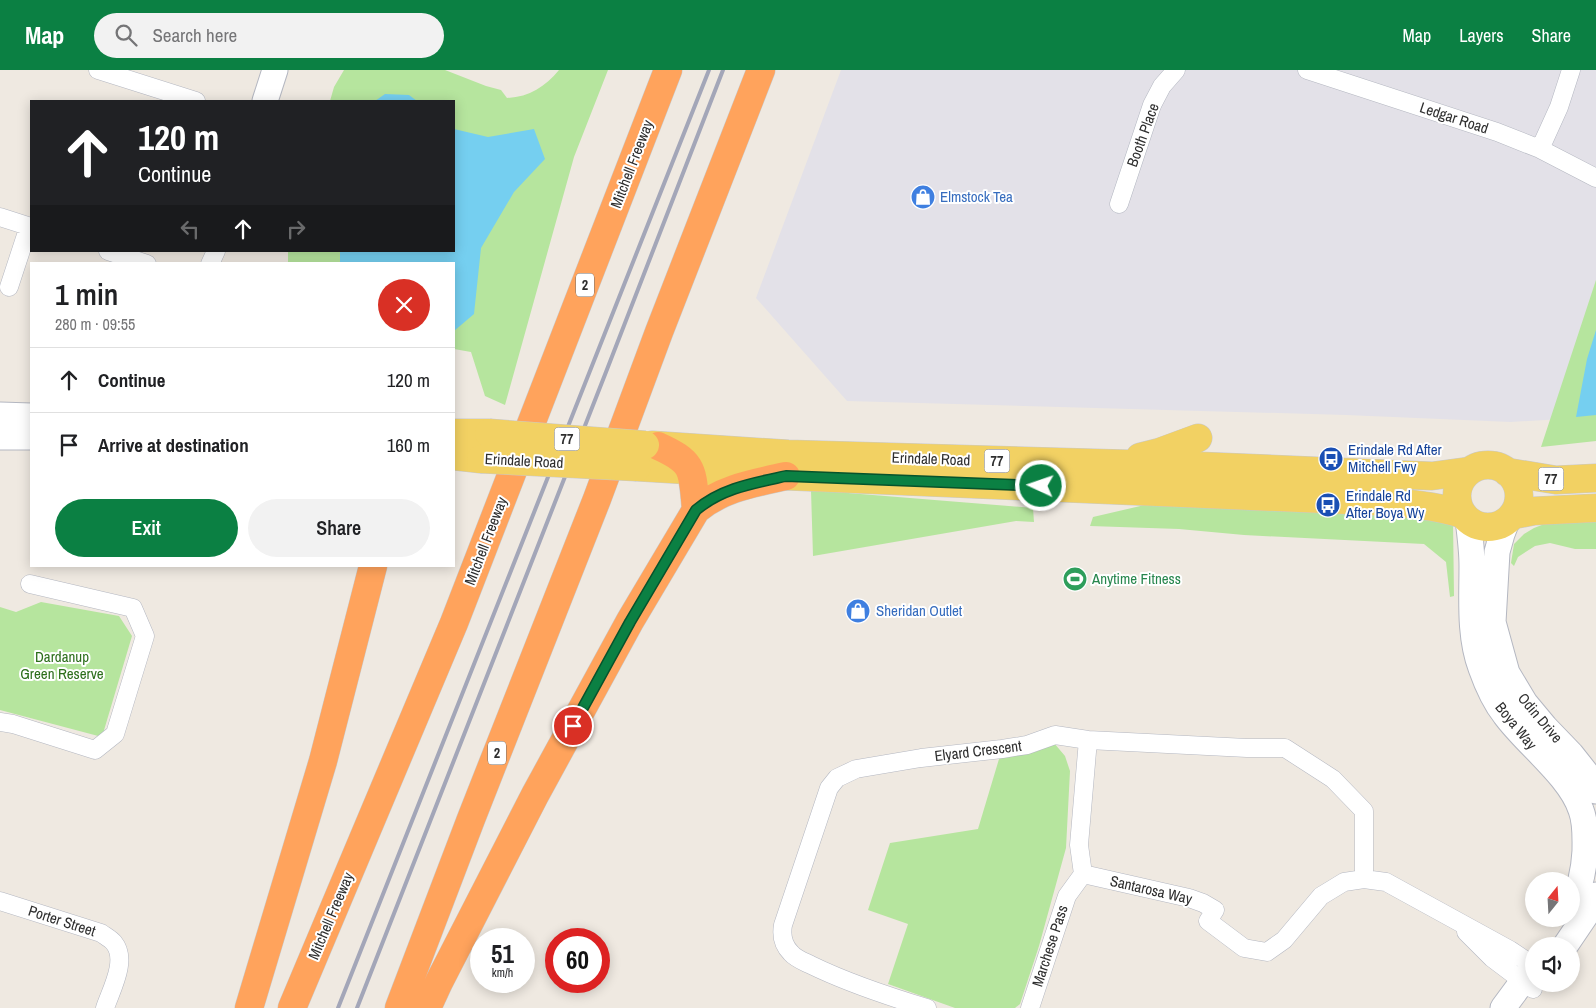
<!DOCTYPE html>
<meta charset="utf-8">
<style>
body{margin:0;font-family:"Archivo Narrow",sans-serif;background:#f2f2f2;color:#202124;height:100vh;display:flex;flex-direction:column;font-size:19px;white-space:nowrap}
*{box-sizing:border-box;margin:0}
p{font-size:16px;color:#757577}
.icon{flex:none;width:28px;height:28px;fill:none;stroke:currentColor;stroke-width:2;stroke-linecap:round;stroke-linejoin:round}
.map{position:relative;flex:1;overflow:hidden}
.side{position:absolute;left:30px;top:192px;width:425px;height:305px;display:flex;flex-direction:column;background:#fff;border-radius:0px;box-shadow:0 2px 12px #0003}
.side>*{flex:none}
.hud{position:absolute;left:30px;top:30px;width:425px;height:152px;border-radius:0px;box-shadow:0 2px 12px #0003;background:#202124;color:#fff;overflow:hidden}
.needle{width:32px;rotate:18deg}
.fabs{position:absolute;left:1525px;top:802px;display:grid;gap:10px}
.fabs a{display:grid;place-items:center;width:55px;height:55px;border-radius:50%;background:#fff;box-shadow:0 2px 12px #0003;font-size:25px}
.speed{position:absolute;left:470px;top:858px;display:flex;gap:10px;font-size:25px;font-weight:700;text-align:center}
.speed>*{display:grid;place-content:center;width:65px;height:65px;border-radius:50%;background:#fff;box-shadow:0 2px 12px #0003;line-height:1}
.speed small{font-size:12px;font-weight:400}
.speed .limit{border:8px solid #d22;background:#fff;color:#111}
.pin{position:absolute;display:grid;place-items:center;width:42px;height:42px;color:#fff;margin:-21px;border:2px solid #fff;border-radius:50%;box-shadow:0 1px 5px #0007}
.me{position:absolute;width:55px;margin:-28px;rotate:273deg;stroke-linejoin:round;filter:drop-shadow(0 0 4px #0008)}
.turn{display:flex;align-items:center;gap:18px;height:105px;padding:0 25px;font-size:22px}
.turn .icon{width:65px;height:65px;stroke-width:2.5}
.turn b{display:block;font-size:35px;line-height:42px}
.lanes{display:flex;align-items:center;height:48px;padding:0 25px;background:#0003;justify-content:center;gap:25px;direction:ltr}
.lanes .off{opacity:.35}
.round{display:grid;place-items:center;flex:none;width:52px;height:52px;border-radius:26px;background:#f2f2f2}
.summary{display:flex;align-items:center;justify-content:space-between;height:85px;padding:0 25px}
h1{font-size:30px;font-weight:600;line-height:38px}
.primary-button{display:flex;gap:10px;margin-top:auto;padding:10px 25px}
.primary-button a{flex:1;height:58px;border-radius:30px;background:#0b8043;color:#fff;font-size:20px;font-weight:600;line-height:58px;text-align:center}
.primary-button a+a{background:#f2f2f2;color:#202124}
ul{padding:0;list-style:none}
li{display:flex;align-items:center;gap:15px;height:65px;padding:0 25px;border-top:1px solid #e0e0e0}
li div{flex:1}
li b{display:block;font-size:19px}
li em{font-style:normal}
header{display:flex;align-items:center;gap:30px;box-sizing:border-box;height:70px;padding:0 25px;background:#0b8043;color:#fff}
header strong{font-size:24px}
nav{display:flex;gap:28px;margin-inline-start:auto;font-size:18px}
.search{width:350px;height:45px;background:#f2f2f2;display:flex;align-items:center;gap:12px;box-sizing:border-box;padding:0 18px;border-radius:28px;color:#757577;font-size:19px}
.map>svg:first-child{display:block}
.industrial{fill:#e3e1e8}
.green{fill:#b6e59e}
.water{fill:#75cff0}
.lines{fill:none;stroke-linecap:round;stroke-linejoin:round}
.street-casing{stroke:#b4b7c1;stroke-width:19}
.secondary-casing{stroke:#b4b7c1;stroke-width:27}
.primary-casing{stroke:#c9c9c9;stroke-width:29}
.highway-casing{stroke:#c9c9c9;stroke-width:29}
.street{stroke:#fff;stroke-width:18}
.secondary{stroke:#fff;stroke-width:25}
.primary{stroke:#f2d163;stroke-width:28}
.highway{stroke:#ffa35c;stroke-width:28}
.rail{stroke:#a3a6b8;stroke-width:4}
.primary-bridge-casing{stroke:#c9c9c9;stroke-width:29;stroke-linecap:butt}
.primary-bridge{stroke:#f2d163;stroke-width:28}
.route-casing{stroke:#07532c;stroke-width:12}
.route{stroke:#0b8043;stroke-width:9}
.labels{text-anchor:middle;stroke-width:4;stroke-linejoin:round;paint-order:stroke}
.shield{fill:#fff;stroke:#6d6d6d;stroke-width:1}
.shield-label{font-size:14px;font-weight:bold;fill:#2e2e2e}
.street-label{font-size:15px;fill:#2e2e2e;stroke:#fff}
.shop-label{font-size:15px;fill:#366cbe;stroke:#fff;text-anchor:start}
.transit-label{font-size:15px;fill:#164399;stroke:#fff;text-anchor:start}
.leisure-label{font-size:15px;fill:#27864d;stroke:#fff;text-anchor:start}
.park-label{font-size:15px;fill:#2c6e1b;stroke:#fff}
</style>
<header>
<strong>Map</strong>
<div class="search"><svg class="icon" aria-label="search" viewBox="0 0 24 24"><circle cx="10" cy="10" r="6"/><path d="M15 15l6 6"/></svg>Search here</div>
<nav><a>Map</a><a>Layers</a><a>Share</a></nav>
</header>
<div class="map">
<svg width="1596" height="938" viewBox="0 0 1596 938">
<rect width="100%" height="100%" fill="#efe9e1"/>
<path class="industrial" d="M841 0H1596V347L1511 352 1346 345 847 331 756 228Z"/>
<path class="green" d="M344 0H445L486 16 501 20 507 28C529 27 545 17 559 0H608L574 87 505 335 485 326 471 282 454 279V194H288V181H454V31H330L334 17Z
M1596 210V371L1541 377Z
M811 420 1033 438 1034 452 1016 451 813 486Z
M1204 433 1453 450 1454 526 1450 527 1446 492 1424 474 1244 465 1179 459 1090 456 1093 447 1149 434Z
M1596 451V479H1575L1550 473 1535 476 1518 487 1514 496 1511 493 1514 474 1524 464 1534 458 1547 453Z
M41 532 119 546 132 566 102 667 0 640V537L16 542Z
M1054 673 1065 686 1070 701 1066 778 1039 876 1020 934 1015 938H955L888 914 908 854 868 840 890 773 978 759 1002 679Z"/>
<path class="water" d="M385 24 409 25 417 31H375Z
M454 59 488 67 534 59 545 89 514 122 481 178 474 244 454 261V194H340V181H454Z
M1596 260V345L1576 347 1587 289Z"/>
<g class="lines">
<defs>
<path id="street" d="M98 0 196 31
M1307 0 1497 62 1540 79 1596 108
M1540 79 1559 37 1571 0
M1119 134 1152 35 1162 16 1176 0
M0 147 31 157
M108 181 147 194
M210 194 216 181
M9 217 29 156
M0 652 13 654 95 680 115 664 145 566 133 538 30 514
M1083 804 1189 828 1203 833 1215 840 1208 851 1244 878 1267 882 1284 870 1321 826 1344 812 1364 809 1386 812 1510 880 1534 896
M0 831 101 863C105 866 111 869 114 873 128 890 111 920 105 938
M1466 862 1492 888 1533 919
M927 938C887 926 848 913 811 895 805 892 796 889 791 883 783 875 781 866 783 855L829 718 837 708 856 699 921 688 1002 679 1027 675 1055 665 1088 670 1247 678H1285L1333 709 1364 741V809
M1030 938 1067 826 1083 804 1079 775 1088 670"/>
<path id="secondary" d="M265 31 275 0
M0 345 31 346
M0 367H31
M1468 450C1470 465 1472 480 1472 496 1472 529 1469 566 1481 598 1487 615 1494 631 1505 645 1526 674 1570 706 1581 740 1586 753 1585 767 1585 781 1584 800 1580 819 1571 836
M1507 451 1502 464 1497 482 1493 552 1507 603 1525 633 1545 657 1571 684 1590 708 1596 721
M1565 876 1586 845 1596 825
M1503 938 1534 896"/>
<path id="primary" d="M454 363H489
M652 375 788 384 1199 396 1432 406 1469 401
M454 386 481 389
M1140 387 1160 382 1198 368
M1457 426a31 31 0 1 1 62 0a31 31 0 1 1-62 0Z
M637 397 786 406 1368 431C1400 433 1431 434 1462 444
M1507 402 1556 410 1596 408
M1513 445 1534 441 1596 438"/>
<path id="highway" d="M658 376C696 393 692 401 696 440
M249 938 323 691 373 496
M292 938 454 553 668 0
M399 938 471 749 597 429 659 262 761 0
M427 938 439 912 535 725 630 551 696 440C722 418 754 413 786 406"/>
</defs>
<use href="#street" class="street-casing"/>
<use href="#secondary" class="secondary-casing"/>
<use href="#primary" class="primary-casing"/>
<use href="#highway" class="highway-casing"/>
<use href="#street" class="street"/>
<use href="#secondary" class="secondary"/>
<use href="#primary" class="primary"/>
<use href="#highway" class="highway"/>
<path class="rail" d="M338 938 709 0
M357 938 606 302 723 0"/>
<defs>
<path id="primary-bridge" d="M489 363 645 375
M481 389 637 397"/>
</defs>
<use href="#primary-bridge" class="primary-bridge-casing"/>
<use href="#primary-bridge" class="primary-bridge"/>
</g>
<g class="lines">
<defs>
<path id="route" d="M573 656 630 552 696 440C722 418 754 413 786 406L1041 416"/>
</defs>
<use href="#route" class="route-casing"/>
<use href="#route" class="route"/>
</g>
<defs>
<symbol id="shop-disc" viewBox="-11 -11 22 22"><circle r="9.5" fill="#3f7fe0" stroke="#fff"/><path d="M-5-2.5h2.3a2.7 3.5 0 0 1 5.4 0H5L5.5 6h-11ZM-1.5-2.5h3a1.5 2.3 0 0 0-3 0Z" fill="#fff"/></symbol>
<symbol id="bus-disc" viewBox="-11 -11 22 22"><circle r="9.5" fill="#1a4fb4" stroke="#fff"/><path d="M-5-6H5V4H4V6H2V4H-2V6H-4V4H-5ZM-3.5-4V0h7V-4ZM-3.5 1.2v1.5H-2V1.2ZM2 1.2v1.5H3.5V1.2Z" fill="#fff"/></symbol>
<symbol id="stadium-disc" viewBox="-11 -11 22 22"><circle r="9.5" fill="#2e9e5b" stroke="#fff"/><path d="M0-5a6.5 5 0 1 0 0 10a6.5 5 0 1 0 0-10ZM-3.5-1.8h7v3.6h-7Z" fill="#fff"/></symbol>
</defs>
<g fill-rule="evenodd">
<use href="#shop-disc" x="909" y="113" width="28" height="28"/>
<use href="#bus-disc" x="1317" y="375" width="28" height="28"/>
<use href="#bus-disc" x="1314" y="421" width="28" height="28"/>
<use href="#stadium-disc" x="1061" y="495" width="28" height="28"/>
<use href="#shop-disc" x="844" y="527" width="28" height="28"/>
</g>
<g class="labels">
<g class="shield">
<rect x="576" y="203.5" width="18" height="23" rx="4"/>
<rect x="554.5" y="357.5" width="25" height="23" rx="4"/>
<rect x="984.5" y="379.5" width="25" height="23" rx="4"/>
<rect x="1538.5" y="397.5" width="25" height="23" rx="4"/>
<rect x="488" y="671.5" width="18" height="23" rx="4"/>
</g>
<g class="shield-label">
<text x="585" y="220">2</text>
<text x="567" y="374">77</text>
<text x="997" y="396">77</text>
<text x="1551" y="414">77</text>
<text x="497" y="688">2</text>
</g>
<g class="street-label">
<text transform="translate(1454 48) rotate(18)" y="5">Ledgar Road</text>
<text transform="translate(1143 65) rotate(-70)" y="5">Booth Place</text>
<text transform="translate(632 94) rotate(-69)" y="5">Mitchell Freeway</text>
<text transform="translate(931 389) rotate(2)" y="5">Erindale Road</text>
<text transform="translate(524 391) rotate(3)" y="5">Erindale Road</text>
<text transform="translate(486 471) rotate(-69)" y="5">Mitchell Freeway</text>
<text transform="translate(1540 648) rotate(50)" y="5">Odin Drive</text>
<text transform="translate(1516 656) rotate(51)" y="5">Boya Way</text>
<text transform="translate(978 681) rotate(-7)" y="5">Elyard Crescent</text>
<text transform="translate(1151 820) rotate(13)" y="5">Santarosa Way</text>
<text transform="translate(331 846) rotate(-67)" y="5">Mitchell Freeway</text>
<text transform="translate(62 851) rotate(18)" y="5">Porter Street</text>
<text transform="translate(1050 876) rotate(-72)" y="5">Marchese Pass</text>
</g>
<g class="shop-label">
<text x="940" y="132">Elmstock Tea</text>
<text x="876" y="546">Sheridan Outlet</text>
</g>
<g class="transit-label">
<text x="1348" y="385">Erindale Rd After<tspan x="1348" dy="17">Mitchell Fwy</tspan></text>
<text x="1346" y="431">Erindale Rd<tspan x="1346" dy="17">After Boya Wy</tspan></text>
</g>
<g class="leisure-label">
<text x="1092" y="514">Anytime Fitness</text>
</g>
<g class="park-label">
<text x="62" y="592">Dardanup<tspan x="62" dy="17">Green Reserve</tspan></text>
</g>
</g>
</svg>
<div class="fabs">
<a><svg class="needle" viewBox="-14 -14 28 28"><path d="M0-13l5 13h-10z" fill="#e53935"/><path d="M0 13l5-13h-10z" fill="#757577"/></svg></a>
<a><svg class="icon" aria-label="sound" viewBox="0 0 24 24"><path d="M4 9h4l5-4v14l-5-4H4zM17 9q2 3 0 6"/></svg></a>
</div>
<div class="speed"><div>51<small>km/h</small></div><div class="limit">60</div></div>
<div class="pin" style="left:573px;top:656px;background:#d93025"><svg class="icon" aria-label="arrive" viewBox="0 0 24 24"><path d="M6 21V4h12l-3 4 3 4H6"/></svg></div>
<svg class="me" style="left:1041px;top:416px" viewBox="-20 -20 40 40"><circle r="17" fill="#0b8043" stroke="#fff" stroke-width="3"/><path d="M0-11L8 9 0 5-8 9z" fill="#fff"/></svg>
<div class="hud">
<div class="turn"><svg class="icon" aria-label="ahead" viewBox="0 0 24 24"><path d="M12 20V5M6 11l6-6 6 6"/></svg><div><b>120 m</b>Continue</div></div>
<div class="lanes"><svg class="icon off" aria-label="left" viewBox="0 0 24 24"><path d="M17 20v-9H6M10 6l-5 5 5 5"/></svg><svg class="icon" aria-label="ahead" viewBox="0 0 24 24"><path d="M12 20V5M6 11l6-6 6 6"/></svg><svg class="icon off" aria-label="right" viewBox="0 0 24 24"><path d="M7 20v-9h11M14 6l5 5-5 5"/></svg></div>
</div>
<section class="side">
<div class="summary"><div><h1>1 min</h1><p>280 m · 09:55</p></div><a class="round" style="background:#d93025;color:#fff"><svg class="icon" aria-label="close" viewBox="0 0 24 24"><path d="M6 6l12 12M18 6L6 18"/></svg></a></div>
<ul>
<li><svg class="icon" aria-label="ahead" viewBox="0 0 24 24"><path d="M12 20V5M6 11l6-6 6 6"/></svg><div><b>Continue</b></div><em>120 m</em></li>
<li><svg class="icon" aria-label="arrive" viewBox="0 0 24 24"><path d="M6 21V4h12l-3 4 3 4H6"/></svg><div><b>Arrive at destination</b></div><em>160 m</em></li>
</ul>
<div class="primary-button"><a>Exit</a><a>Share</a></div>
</section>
</div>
